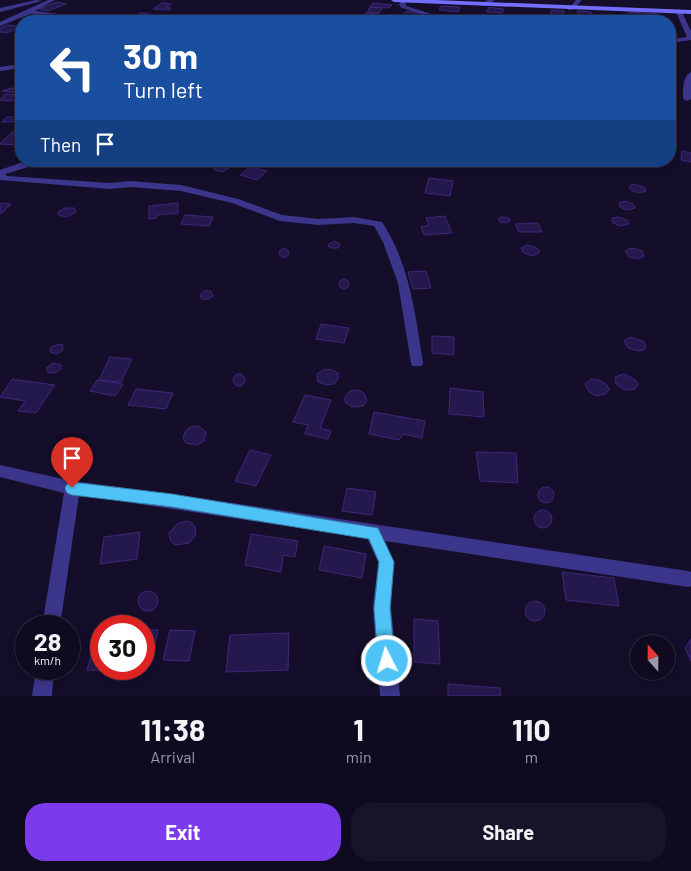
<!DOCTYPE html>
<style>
body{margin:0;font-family:Barlow,sans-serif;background:#181329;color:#f1f3f6;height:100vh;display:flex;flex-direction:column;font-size:19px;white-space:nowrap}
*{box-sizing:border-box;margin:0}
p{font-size:16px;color:#9b9aa5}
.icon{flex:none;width:28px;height:28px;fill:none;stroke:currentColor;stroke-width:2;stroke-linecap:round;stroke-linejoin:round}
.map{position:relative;height:696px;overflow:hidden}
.side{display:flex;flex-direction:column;background:#0f0a20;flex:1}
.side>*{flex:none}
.guide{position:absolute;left:15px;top:15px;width:661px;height:152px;border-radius:20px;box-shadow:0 2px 8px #0003,0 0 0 1px #2f2b3e;background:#1a4fa0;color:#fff;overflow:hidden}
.needle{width:32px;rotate:339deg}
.buttons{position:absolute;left:630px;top:635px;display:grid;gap:10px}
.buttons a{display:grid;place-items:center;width:45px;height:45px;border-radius:50%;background:#0f0a20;box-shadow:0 2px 8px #0003,0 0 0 1px #2f2b3e;font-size:25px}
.speed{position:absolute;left:15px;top:615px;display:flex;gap:10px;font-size:25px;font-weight:700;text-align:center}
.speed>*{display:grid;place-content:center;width:65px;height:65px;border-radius:50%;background:#0f0a20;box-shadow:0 2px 8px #0003,0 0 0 1px #2f2b3e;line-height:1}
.speed small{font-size:12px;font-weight:400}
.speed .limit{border:8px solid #d22;background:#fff;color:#111}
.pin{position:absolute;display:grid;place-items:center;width:42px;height:42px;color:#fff;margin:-51px -21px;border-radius:50% 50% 50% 0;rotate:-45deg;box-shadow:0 0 5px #0007}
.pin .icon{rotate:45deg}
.me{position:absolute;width:55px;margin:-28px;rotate:355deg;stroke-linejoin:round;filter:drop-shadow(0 0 4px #0008)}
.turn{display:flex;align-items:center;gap:18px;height:105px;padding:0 25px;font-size:22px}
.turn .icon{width:65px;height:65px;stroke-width:2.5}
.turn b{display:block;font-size:35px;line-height:42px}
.then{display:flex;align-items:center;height:48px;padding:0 25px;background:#0003;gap:10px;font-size:19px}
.eta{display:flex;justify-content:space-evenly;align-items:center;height:85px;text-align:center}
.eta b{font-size:30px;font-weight:700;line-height:35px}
.cta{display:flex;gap:10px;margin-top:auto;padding:10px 25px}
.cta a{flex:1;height:58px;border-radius:20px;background:#7c3aed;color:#fff;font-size:20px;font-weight:700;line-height:58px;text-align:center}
.cta a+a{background:#181329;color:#f1f3f6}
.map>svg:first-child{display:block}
.building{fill:#24194c;stroke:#3b297a}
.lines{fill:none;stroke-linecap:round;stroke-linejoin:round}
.minor{fill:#3b368c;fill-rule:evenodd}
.secondary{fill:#746eff;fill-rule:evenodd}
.route{fill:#4fc3f7;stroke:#337fa1}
</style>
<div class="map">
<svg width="691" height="696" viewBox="0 0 691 696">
<rect width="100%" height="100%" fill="#140e2a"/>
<path class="building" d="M57 2 66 4 48 11 39 9Z
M162 3 172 4 166 8H171L169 10 153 9Z
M373 3 392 5 389 8 370 7Z
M441 6 460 7 458 12 439 10Z
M370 7 382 8 379 13 367 12Z
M489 7 494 8 504 9 502 13 487 12Z
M551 10 564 11 562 21 549 20Z
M407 11 422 13 415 19 400 17Z
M577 11 591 12 592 18 579 17Z
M628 12 659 14 663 21H632Z
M140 13 150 14 143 19 132 18Z
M365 13 379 14 377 18 363 17Z
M34 15 45 16 35 21H22Z
M563 16 578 18V21H562Z
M7 25 15 26 20 27 7 33 0 32V28Z
M11 88 21 89V92L20 93 2 91Z
M5 94 20 95 12 101 0 100Z
M7 117H18L13 122H2Z
M12 132 21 133V142L18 145 0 144Z
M682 151 691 153V162L681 160Z
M129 161 120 166 112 163V161Z
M219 164H226L229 168 222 172 214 170V167Z
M250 167 267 171 257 180 240 175Z
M429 178 453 181 450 196 425 193Z
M633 184 644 187 646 191 640 193 632 191 629 187Z
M625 201 633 204 635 208 627 210 620 207 619 203Z
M178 203V213L157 215V218L149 219V206Z
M0 204 1 203 11 204 2 213H0Z
M65 208H74L76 212 67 217 58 215V212Z
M185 215 213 217 209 226 181 224Z
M445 216 452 233 424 235 421 227 429 225 426 218Z
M501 217 509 218 510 221 506 223 500 222 498 219Z
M619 217 627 220 629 224 620 226 613 223 612 218Z
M538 223 542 232H519L515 224Z
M334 241 340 244 338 248H331L328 246 329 244Z
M527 245 535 247 539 250V253L532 256 524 253 521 248Z
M633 248 642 251 644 256 638 259 629 257 626 253V250Z
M279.5 253a4.5 4.5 0 1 1 9 0a4.5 4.5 0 1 1-9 0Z
M426 271 431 288 413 289 408 272Z
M339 284a5 5 0 1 1 10 0a5 5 0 1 1-10 0Z
M204 291H211L213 296 208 299H202L200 295Z
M321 324 349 328 344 343 316 339Z
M432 336 454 337V355L432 353Z
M630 337 643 341 646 346 644 350 638 351 628 348 624 341Z
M59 344 63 345 62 351 57 354 50 352 51 347Z
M110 357 132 359 121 382 99 380Z
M53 363 61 365V369L57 372 48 373 46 368Z
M325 369 333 370 338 373V379L334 384 327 385 318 382 317 374Z
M233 380a6 6 0 1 1 12 0a6 6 0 1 1-12 0Z
M624 374 634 379 638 384 635 389 625 390 616 384 615 377Z
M12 379 25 381 55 385 36 413 18 411 25 401 0 397Z
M591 379 599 380 606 384 609 389 606 394 596 396 589 392 585 384Z
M97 380 123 384 115 396 90 391Z
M450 388 483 392 484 417 449 414Z
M136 389 173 393 166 409 128 405Z
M357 390 364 393 367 401 363 406 352 407 346 403 344 398 350 391Z
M305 395 331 400 320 428 331 431 328 439 305 434 308 425 293 422Z
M374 412 425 421 422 438 403 434 399 440 369 434Z
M198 426 206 432 204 441 197 445 186 443 183 438 185 432 190 427Z
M250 450 271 455 256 486 235 481Z
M476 452 516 453 518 483 480 481Z
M538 495a8 8 0 1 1 16 0a8 8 0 1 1-16 0Z
M347 488 376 492 372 515 342 511Z
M534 519a9 9 0 1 1 18 0a9 9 0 1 1-18 0Z
M187 521 191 522 196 528 195 536 189 543 175 545 170 540 169 533 178 523Z
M140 532 137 559 100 564 104 537Z
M251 534 298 541 295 557 283 555 281 572 245 565Z
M324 546 366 554 362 578 319 570Z
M562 572 614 578 619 606 566 600Z
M138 601a10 10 0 1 1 20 0a10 10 0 1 1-20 0Z
M525 611a10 10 0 1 1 20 0a10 10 0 1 1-20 0Z
M414 619 438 621 440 664 414 662Z
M99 629H101V669H134L132 671 87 670Z
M144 630H158L152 659 144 656Z
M170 630 195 631 189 661 163 660Z
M289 633 288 670 226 672 230 635Z
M691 639V661L685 648Z
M448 684 500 688 501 696H448Z"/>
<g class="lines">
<path class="minor" d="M36 0 42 1 0 12V8Z
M48 0H55L35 11 115 21H98L30 14 0 26V22Z
M401 0H405L406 6 435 15 427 21H421L428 16 402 8 399 5Z
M488 0H495L485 6H481V4Z
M576 0H582L572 10H568Z
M679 10 682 12 691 31V40L670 43V39L687 37 676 12Z
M21 64V68L0 71V67Z
M691 72V99L687 101 683 99C683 90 682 77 691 72Z
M26 161H35L32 166 5 174 7 176 110 183 130 181 181 185 238 199 282 215 318 219 354 217 382 222C410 265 415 313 423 363L422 366H412L411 363 398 283 383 242 374 226 354 223 318 225 280 221 232 203 181 191 130 187 110 189 0 180V170Z
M0 465 72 481 172 494 688 571 691 572V586L688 587 385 541 394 562 391 608 400 696H380L373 608 378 562 367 538 79 495 60 626H42L64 493 0 477Z
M36 669H54L52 696H32Z"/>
<path class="secondary" d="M391 0H436L691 10V14L394 2Z"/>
</g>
<path class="route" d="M72 482 172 494 378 528 394 562 390 608 395 661 393 667 387 669 381 667 378 661 374 608 379 562 369 539 172 507 72 495 67 493 65 488 67 484Z"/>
</svg>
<div class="buttons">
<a><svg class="needle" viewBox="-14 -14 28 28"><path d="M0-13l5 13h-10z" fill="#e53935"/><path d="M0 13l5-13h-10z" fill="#9b9aa5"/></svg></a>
</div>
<div class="speed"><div>28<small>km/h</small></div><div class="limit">30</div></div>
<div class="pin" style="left:72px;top:488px;background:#d93025"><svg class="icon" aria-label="arrive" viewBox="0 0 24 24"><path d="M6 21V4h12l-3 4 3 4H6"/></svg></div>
<svg class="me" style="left:387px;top:661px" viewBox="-20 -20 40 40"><circle r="17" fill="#4fc3f7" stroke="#fff" stroke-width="3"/><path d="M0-11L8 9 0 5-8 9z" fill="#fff"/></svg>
<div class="guide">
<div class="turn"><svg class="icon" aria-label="left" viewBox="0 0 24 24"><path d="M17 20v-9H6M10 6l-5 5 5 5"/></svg><div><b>30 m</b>Turn left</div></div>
<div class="then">Then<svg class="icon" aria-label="arrive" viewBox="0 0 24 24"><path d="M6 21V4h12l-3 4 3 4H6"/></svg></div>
</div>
</div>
<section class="side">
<div class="eta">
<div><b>11:38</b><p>Arrival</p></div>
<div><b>1</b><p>min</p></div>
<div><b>110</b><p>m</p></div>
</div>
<div class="cta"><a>Exit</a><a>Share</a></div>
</section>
